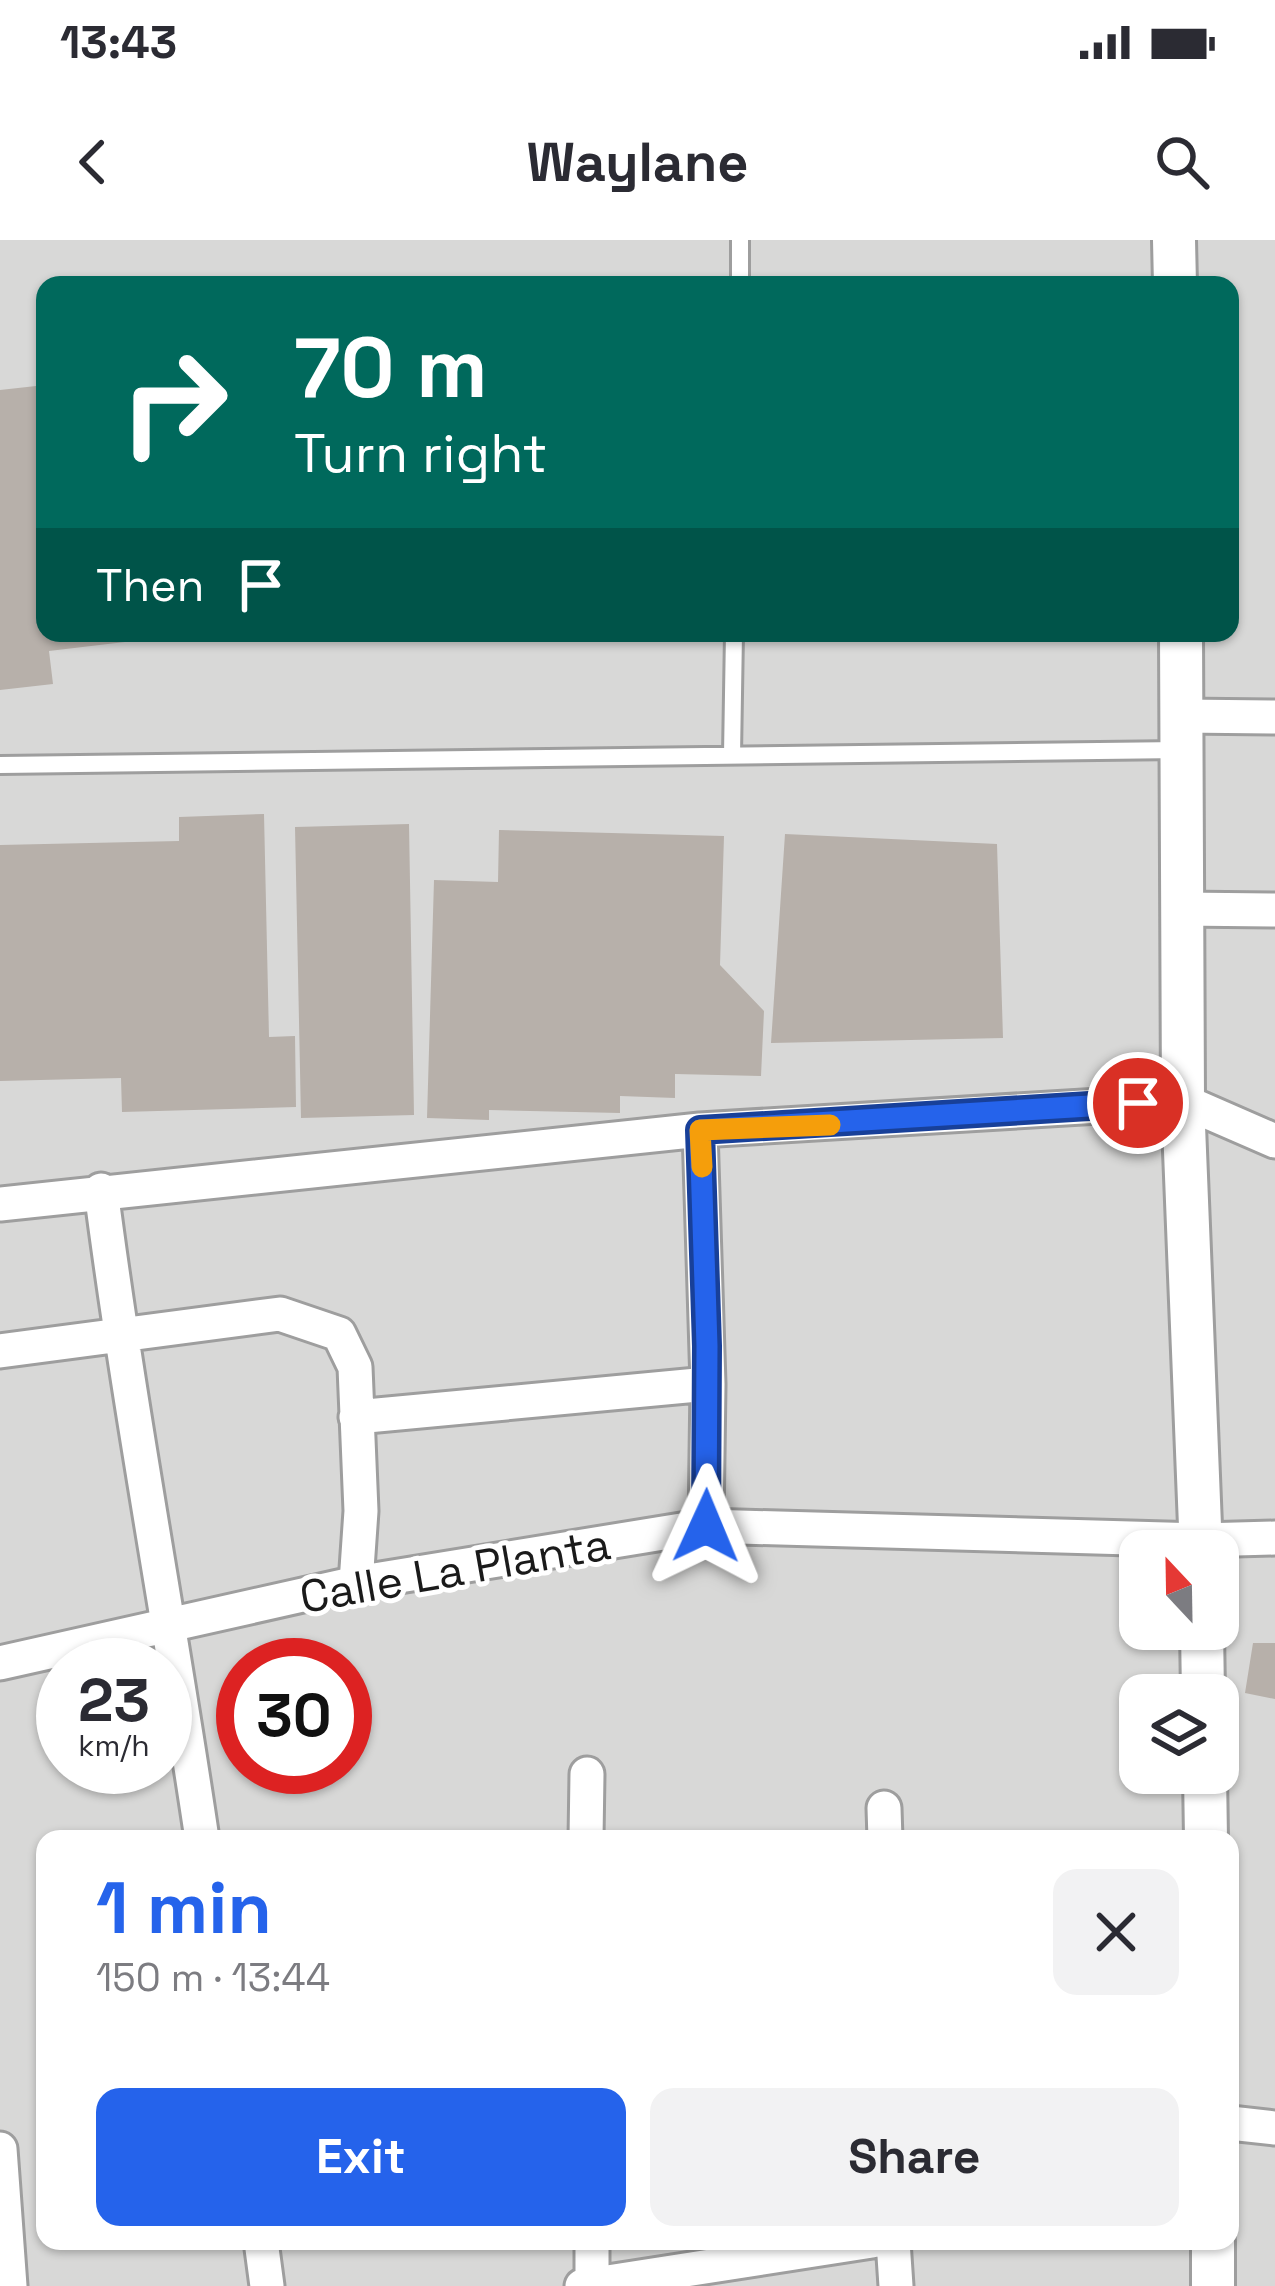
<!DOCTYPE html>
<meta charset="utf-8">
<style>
body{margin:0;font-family:"Space Grotesk",sans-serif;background:#f2f2f3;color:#2b2b33;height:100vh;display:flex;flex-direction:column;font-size:45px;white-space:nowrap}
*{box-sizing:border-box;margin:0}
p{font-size:39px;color:#7c7c81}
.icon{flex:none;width:66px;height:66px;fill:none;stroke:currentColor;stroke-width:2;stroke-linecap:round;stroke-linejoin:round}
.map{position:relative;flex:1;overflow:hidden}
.panel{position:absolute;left:36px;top:1590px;width:1203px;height:420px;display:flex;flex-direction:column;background:#fff;border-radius:24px;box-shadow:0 3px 9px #0004}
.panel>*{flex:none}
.banner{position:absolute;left:36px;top:36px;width:1203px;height:366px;border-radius:24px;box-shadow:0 3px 9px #0004;background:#00695c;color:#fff;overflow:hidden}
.needle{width:78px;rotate:338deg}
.tools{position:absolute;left:1119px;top:1290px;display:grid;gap:24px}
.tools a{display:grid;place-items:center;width:120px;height:120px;border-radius:24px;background:#fff;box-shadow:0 3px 9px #0004;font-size:60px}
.speed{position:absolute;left:36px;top:1398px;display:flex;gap:24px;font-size:60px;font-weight:700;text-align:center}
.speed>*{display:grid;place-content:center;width:156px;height:156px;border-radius:50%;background:#fff;box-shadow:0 3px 9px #0004;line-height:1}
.speed small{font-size:30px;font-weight:400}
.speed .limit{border:18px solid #d22;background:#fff;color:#111}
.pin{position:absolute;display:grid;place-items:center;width:102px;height:102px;color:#fff;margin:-51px;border:6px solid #fff;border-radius:50%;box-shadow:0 3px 12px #0007}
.me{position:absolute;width:132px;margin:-66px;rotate:1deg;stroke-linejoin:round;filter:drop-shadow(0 0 9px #0008)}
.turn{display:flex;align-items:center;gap:42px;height:252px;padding:0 60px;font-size:54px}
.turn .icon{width:156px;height:156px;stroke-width:2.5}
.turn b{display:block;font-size:84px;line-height:102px}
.then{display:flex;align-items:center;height:114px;padding:0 60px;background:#0003;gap:24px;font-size:45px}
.round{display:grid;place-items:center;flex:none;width:126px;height:126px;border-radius:24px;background:#f2f2f3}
.head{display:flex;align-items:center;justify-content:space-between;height:204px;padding:0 60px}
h1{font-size:72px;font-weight:700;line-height:90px;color:#2563eb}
.cta{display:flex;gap:24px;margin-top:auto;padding:24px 60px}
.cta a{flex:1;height:138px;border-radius:24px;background:#2563eb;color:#fff;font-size:48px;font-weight:700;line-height:138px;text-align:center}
.cta a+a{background:#f2f2f3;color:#2b2b33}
.status{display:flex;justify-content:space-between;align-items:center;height:84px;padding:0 60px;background:#fff;direction:ltr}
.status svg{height:33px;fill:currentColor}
header{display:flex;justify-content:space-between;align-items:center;height:156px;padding:0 60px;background:#fff;font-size:54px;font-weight:700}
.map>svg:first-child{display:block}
.residential{fill:#d8d8d7;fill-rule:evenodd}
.building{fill:#b7b0aa}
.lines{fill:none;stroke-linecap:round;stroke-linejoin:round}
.service-casing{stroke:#9e9e9e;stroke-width:22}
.minor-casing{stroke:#9e9e9e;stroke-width:39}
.tertiary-casing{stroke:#9e9e9e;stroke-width:48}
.service{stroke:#fff;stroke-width:16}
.minor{stroke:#fff;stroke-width:33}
.tertiary{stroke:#fff;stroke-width:42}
.route-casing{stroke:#184099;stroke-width:30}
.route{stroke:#2563eb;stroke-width:21}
.slow{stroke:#f59e0b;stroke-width:21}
.labels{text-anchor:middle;stroke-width:10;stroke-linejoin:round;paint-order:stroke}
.street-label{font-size:45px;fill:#1a1a1a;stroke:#fff}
</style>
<div class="status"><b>13:43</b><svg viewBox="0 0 49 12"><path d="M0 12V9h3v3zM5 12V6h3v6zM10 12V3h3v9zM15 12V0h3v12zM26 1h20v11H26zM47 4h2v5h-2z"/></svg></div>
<header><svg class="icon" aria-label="back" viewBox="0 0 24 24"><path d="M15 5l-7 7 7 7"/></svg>Waylane<svg class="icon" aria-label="search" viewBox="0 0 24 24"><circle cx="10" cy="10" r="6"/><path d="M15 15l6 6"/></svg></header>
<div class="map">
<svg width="1275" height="2046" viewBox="0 0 1275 2046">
<rect width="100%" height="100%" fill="#ebe8e1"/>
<path class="residential" d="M0 0H1275V2046H0ZM45 45H1230V393H45ZM1140 1311H1218V1389H1140ZM63 1425H165V1527H63ZM243 1425H345V1527H243ZM1140 1455H1218V1533H1140ZM45 1599H1230V2001H45Z"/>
<path class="building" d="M45 145V393H150V399L49 411 53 444 0 450V150Z
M264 574 269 797 295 796 296 867 122 872 121 838 0 841V605L179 601V577Z
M409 584 414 875 301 878 295 587Z
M499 590 724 596 720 725 764 771 761 836 675 834V858L620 856V873L489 870V880L427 878 434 640 498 642Z
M785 594 997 604 1003 798 771 803Z
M1253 1403H1275V1459L1245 1453Z"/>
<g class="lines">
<defs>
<path id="service" d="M740 45V0
M732 515 734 393
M0 525 1181 510"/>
<path id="minor" d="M1182 476 1275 477
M1181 669 1275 670
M700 890 708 1144 706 1286
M101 950C129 1167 170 1382 202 1599
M0 964 700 890 1183 861 1275 901
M0 1111 280 1074 339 1094 355 1127 361 1271 356 1343
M356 1177 708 1144
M0 1423 356 1343 706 1286 1201 1300 1275 1298
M884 1568 885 1599
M586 1599 587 1534
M1230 1883 1275 1888
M0 1909 10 2046
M261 2001 267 2046
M893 2001 896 2046
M582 2046 872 2001
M592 2046V2001"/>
<path id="tertiary" d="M1174 0 1175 45
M1181 393 1183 861 1201 1311
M1202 1389 1203 1455
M1205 1533 1206 1599
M1213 2001V2046"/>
</defs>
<use href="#service" class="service-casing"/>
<use href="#minor" class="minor-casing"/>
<use href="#tertiary" class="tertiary-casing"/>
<use href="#service" class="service"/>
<use href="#minor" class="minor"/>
<use href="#tertiary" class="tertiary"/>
</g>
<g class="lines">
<defs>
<path id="route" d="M706 1286 707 1106 700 890 1138 863"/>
</defs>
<use href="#route" class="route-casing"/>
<use href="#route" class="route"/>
<path class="slow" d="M702 927 700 890 830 885"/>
</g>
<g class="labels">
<g class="street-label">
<text transform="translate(455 1330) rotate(-10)" y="16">Calle La Planta</text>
</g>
</g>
</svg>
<div class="tools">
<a><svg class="needle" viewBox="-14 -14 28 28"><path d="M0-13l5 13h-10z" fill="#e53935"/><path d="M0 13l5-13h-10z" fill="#7c7c81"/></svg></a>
<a><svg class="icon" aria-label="layers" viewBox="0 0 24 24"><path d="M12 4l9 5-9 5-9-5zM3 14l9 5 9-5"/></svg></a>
</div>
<div class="speed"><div>23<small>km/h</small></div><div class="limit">30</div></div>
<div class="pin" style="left:1138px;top:863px;background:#d93025"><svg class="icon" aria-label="arrive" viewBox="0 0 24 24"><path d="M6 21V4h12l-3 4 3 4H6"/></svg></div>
<svg class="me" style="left:706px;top:1286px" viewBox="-20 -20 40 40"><path d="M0-17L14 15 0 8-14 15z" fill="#2563eb" stroke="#fff" stroke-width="4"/></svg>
<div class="banner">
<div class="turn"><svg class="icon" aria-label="right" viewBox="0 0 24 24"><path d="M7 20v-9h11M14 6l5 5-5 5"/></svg><div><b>70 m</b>Turn right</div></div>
<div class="then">Then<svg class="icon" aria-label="arrive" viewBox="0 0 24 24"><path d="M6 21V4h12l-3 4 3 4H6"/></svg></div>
</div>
<section class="panel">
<div class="head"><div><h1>1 min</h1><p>150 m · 13:44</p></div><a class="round"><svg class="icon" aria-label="close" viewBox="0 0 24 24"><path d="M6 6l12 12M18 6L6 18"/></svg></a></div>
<div class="cta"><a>Exit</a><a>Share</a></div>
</section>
</div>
